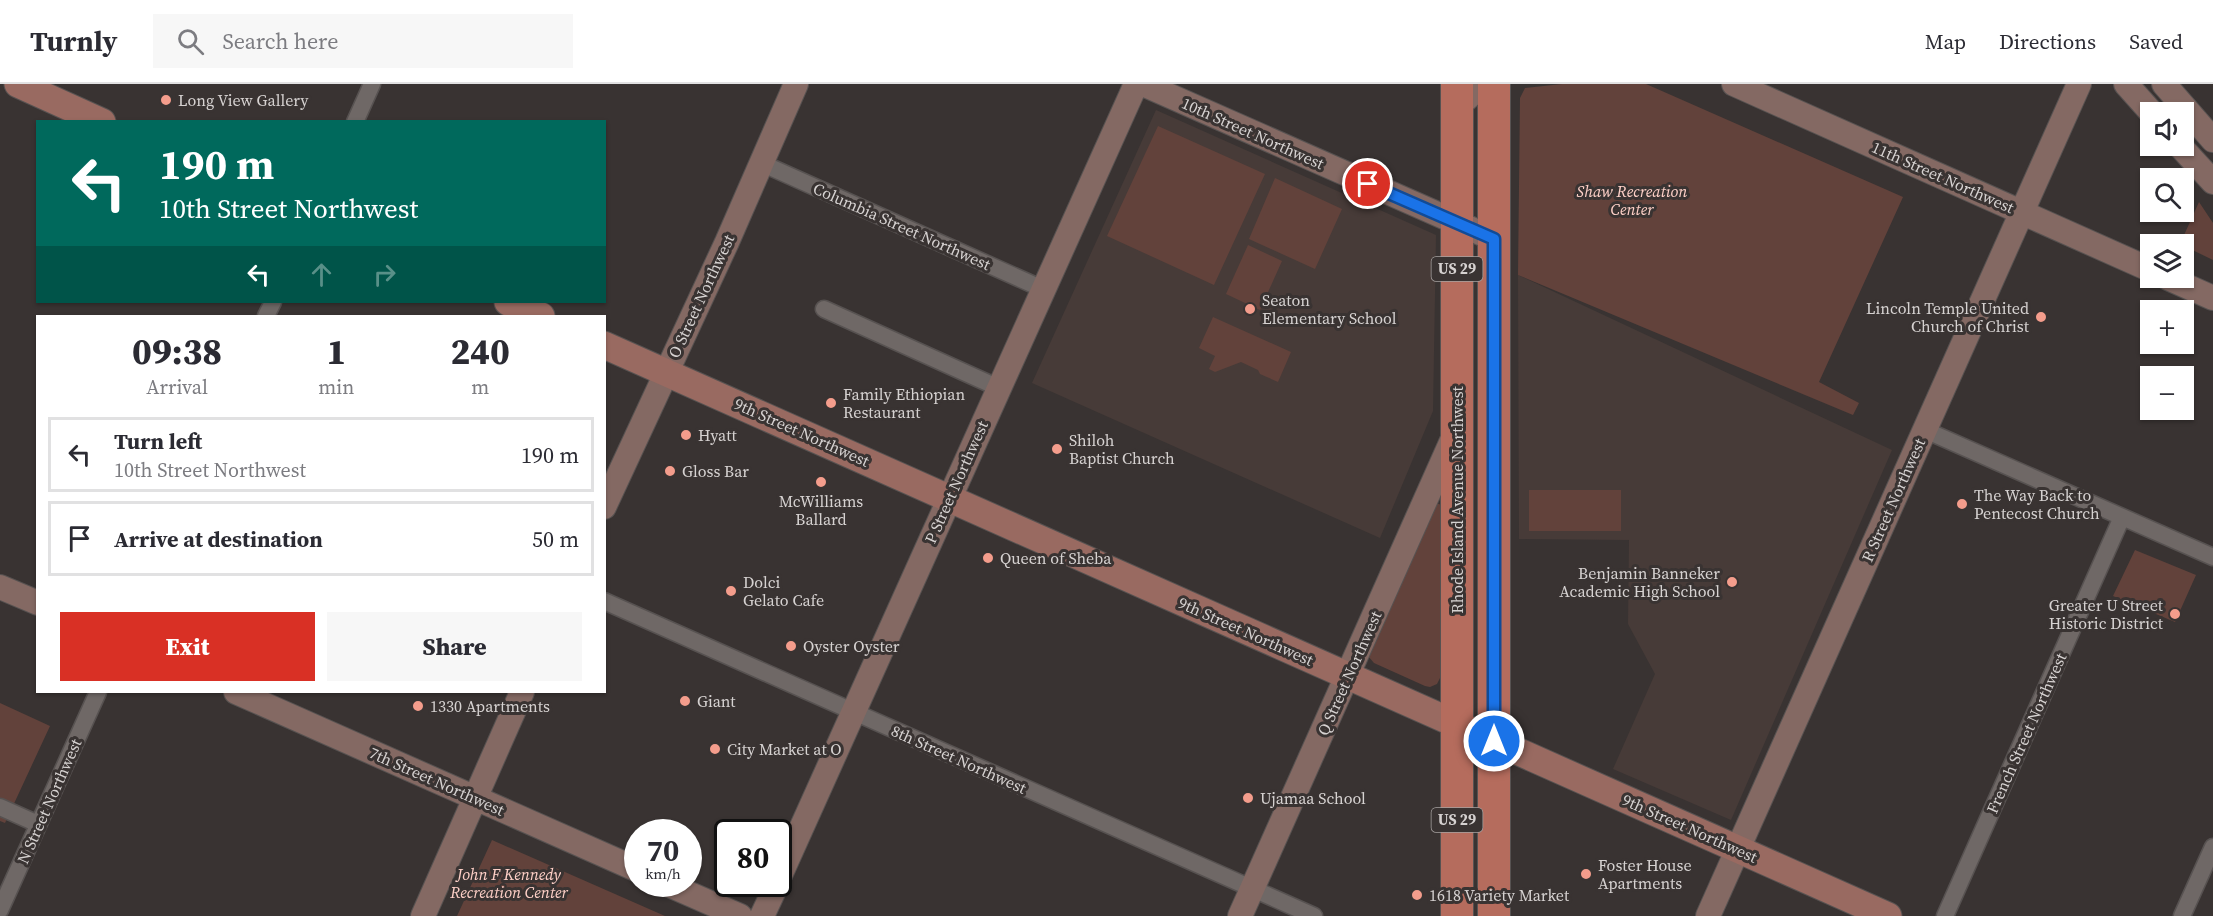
<!DOCTYPE html>
<meta charset="utf-8">
<style>
body{margin:0;font-family:"Source Serif 4",serif;background:#f7f7f7;color:#2b2b33;height:100vh;display:flex;flex-direction:column;font-size:22px;white-space:nowrap}
*{box-sizing:border-box;margin:0}
p{font-size:20px;color:#7c7c81}
.icon{flex:none;width:33px;height:33px;fill:none;stroke:currentColor;stroke-width:2;stroke-linecap:round;stroke-linejoin:round}
.map{position:relative;flex:1;overflow:hidden}
.panel{position:absolute;left:36px;top:231px;width:570px;height:378px;display:flex;flex-direction:column;background:#fff;border-radius:0px;box-shadow:0 2px 4px #0004}
.panel>*{flex:none}
.guide{position:absolute;left:36px;top:36px;width:570px;height:183px;border-radius:0px;box-shadow:0 2px 4px #0004;background:#00695c;color:#fff;overflow:hidden}
.controls{position:absolute;left:2140px;top:18px;display:grid;gap:12px}
.controls a{display:grid;place-items:center;width:54px;height:54px;border-radius:0px;background:#fff;box-shadow:0 2px 4px #0004;font-size:30px}
.speed{position:absolute;left:624px;top:735px;display:flex;gap:12px;font-size:30px;font-weight:700;text-align:center}
.speed>*{display:grid;place-content:center;width:78px;height:78px;border-radius:50%;background:#fff;box-shadow:0 2px 4px #0004;line-height:1}
.speed small{font-size:15px;font-weight:400}
.speed .limit{border:3px solid #111;border-radius:9px;background:#fff;color:#111}
.pin{position:absolute;display:grid;place-items:center;width:51px;height:51px;color:#fff;margin:-26px;border:3px solid #fff;border-radius:50%;box-shadow:0 2px 6px #0007}
.me{position:absolute;width:66px;margin:-33px;rotate:0deg;stroke-linejoin:round;filter:drop-shadow(0 0 4px #0008)}
.turn{display:flex;align-items:center;gap:21px;height:126px;padding:0 24px;font-size:27px}
.turn .icon{width:78px;height:78px;stroke-width:2.5}
.turn b{display:block;font-size:42px;line-height:51px}
.lanes{display:flex;align-items:center;height:57px;padding:0 24px;background:#0003;justify-content:center;gap:30px;direction:ltr}
.lanes .off{opacity:.35}
.eta{display:flex;justify-content:space-evenly;align-items:center;height:102px;text-align:center}
.eta b{font-size:36px;font-weight:800;line-height:42px}
.button{display:flex;gap:12px;margin-top:auto;padding:12px 24px}
.button a{flex:1;height:69px;border-radius:0px;background:#d93025;color:#fff;font-size:24px;font-weight:800;line-height:69px;text-align:center}
.button a+a{background:#f7f7f7;color:#2b2b33}
ul{padding:0;list-style:none}
li{display:flex;align-items:center;gap:18px;height:75px;margin:0 12px 9px;padding:0 12px;border:3px solid #e1e1e2;border-radius:0px}
li div{flex:1}
li b{display:block;font-size:22px}
li em{font-style:normal}
header{display:flex;align-items:center;gap:36px;box-sizing:border-box;height:84px;padding:0 30px;background:#fff;border-bottom:2px solid #e1e1e2}
header strong{font-size:28px}
nav{display:flex;gap:33px;margin-inline-start:auto;font-size:21px}
.search{width:420px;height:54px;background:#f7f7f7;display:flex;align-items:center;gap:15px;box-sizing:border-box;padding:0 21px;border-radius:0px;color:#7c7c81;font-size:22px}
.map>svg:first-child{display:block}
.built{fill:#473b38}
.green{fill:#62423b}
.lines{fill:none;stroke-linecap:round;stroke-linejoin:round}
.street-casing{stroke:#575251;stroke-width:19}
.secondary-casing{stroke:#575251;stroke-width:26}
.primary-casing{stroke:#575251;stroke-width:29}
.highway-casing{stroke:#575251;stroke-width:34}
.street{stroke:#6f6866;stroke-width:16}
.secondary{stroke:#846963;stroke-width:24}
.primary{stroke:#996a61;stroke-width:27}
.highway{stroke:#b56c5d;stroke-width:32}
.route-casing{stroke:#114b97;stroke-width:15}
.route{stroke:#1a73e8;stroke-width:10}
.poi-dot{fill:#f49d8c;stroke:#393332;stroke-width:2}
.labels{text-anchor:middle;stroke-width:6;stroke-linejoin:round;paint-order:stroke}
.shield{fill:#393332;stroke:#a7a2a1;stroke-width:1.5}
.shield-label{font-size:15px;font-weight:bold;fill:#d6d2d1}
.poi-label{font-size:16px;fill:#d6d2d1;stroke:#393332;text-anchor:start}
.street-label{font-size:16px;fill:#d6d2d1;stroke:#393332}
.park-label{font-size:16px;font-style:italic;fill:#ffd1c8;stroke:#393332}
</style>
<header>
<strong>Turnly</strong>
<div class="search"><svg class="icon" aria-label="search" viewBox="0 0 24 24"><circle cx="10" cy="10" r="6"/><path d="M15 15l6 6"/></svg>Search here</div>
<nav><a>Map</a><a>Directions</a><a>Saved</a></nav>
</header>
<div class="map">
<svg width="2213" height="832" viewBox="0 0 2213 832">
<rect width="100%" height="100%" fill="#393332"/>
<path class="built" d="M1156 26 1436 151 1433 327 1380 454 1032 299Z
M1518 191 1892 366 1731 736 1613 685 1655 590 1628 540 1629 456 1519 455Z"/>
<path class="green" d="M1562 0H1646L1903 113 1819 298 1859 319 1853 331 1518 191 1520 14 1525 4Z
M1158 42 1265 90 1214 201 1107 152Z
M1275 94 1342 125 1315 185 1249 155Z
M2199 118 2213 139V176L2180 160Z
M1248 161 1282 177 1260 226 1226 210Z
M1213 233 1291 268 1278 298 1260 290 1258 286 1241 278 1215 288 1209 285 1215 272 1199 264Z
M1529 406H1621V447H1529Z
M1435 418 1441 421V592L1437 600 1430 603 1425 602 1374 579 1368 572Z
M2135 466 2196 491 2175 538 2113 512Z
M0 619 50 642 5 739 0 737Z
M492 756 665 832H457Z"/>
<g class="lines">
<defs>
<path id="street" d="M355 38 372 0
M761 79 1043 205
M824 225 999 304
M266 232 273 218
M1925 346 2213 473
M604 517 1314 832
M0 723 38 740
M0 826 98 608
M1945 832 2122 433
M2182 832 2213 763"/>
<path id="secondary" d="M1143 0 1494 155
M1734 0 2151 186
M2126 0 2151 28
M2164 0 2213 56
M1457 23 1483 0
M2180 62 2213 98
M2168 194 2213 214
M604 423 727 158 796 0
M0 503 38 519
M236 608 638 786
M778 796 1136 0
M667 800 740 832
M423 832 522 608
M762 832 777 800
M1240 832 1454 352
M1708 832 2079 0"/>
<path id="primary" d="M18 0 102 38
M508 218 541 232
M604 261 1888 832"/>
<path id="highway" d="M1457 0V832
M1494 0V832"/>
</defs>
<use href="#street" class="street-casing"/>
<use href="#secondary" class="secondary-casing"/>
<use href="#primary" class="primary-casing"/>
<use href="#highway" class="highway-casing"/>
<use href="#street" class="street"/>
<use href="#secondary" class="secondary"/>
<use href="#primary" class="primary"/>
<use href="#highway" class="highway"/>
</g>
<g class="lines">
<defs>
<path id="route" d="M1368 100 1494 155V657"/>
</defs>
<use href="#route" class="route-casing"/>
<use href="#route" class="route"/>
</g>
<g class="poi-dot">
<circle cx="166" cy="16" r="6"/>
<circle cx="1250" cy="225" r="6"/>
<circle cx="2041" cy="233" r="6"/>
<circle cx="831" cy="319" r="6"/>
<circle cx="686" cy="351" r="6"/>
<circle cx="1057" cy="365" r="6"/>
<circle cx="670" cy="387" r="6"/>
<circle cx="821" cy="398" r="6"/>
<circle cx="1962" cy="420" r="6"/>
<circle cx="988" cy="474" r="6"/>
<circle cx="1732" cy="498" r="6"/>
<circle cx="731" cy="507" r="6"/>
<circle cx="2175" cy="530" r="6"/>
<circle cx="791" cy="562" r="6"/>
<circle cx="685" cy="617" r="6"/>
<circle cx="418" cy="622" r="6"/>
<circle cx="715" cy="665" r="6"/>
<circle cx="1248" cy="714" r="6"/>
<circle cx="1586" cy="790" r="6"/>
<circle cx="1417" cy="811" r="6"/>
</g>
<g class="labels">
<g class="shield">
<rect x="1431.5" y="173" width="51" height="24" rx="4.5"/>
<rect x="1431.5" y="724" width="51" height="24" rx="4.5"/>
</g>
<g class="shield-label">
<text x="1457" y="190">US 29</text>
<text x="1457" y="741">US 29</text>
</g>
<g class="poi-label">
<text x="178" y="22">Long View Gallery</text>
<text x="1262" y="222">Seaton<tspan x="1262" dy="18">Elementary School</tspan></text>
<text x="2029" y="230" text-anchor="end">Lincoln Temple United<tspan x="2029" dy="18">Church of Christ</tspan></text>
<text x="843" y="316">Family Ethiopian<tspan x="843" dy="18">Restaurant</tspan></text>
<text x="698" y="357">Hyatt</text>
<text x="1069" y="362">Shiloh<tspan x="1069" dy="18">Baptist Church</tspan></text>
<text x="682" y="393">Gloss Bar</text>
<text x="1974" y="417">The Way Back to<tspan x="1974" dy="18">Pentecost Church</tspan></text>
<text x="821" y="423" text-anchor="middle">McWilliams<tspan x="821" dy="18">Ballard</tspan></text>
<text x="1000" y="480">Queen of Sheba</text>
<text x="1720" y="495" text-anchor="end">Benjamin Banneker<tspan x="1720" dy="18">Academic High School</tspan></text>
<text x="743" y="504">Dolci<tspan x="743" dy="18">Gelato Cafe</tspan></text>
<text x="2163" y="527" text-anchor="end">Greater U Street<tspan x="2163" dy="18">Historic District</tspan></text>
<text x="803" y="568">Oyster Oyster</text>
<text x="697" y="623">Giant</text>
<text x="430" y="628">1330 Apartments</text>
<text x="727" y="671">City Market at O</text>
<text x="1260" y="720">Ujamaa School</text>
<text x="1598" y="787">Foster House<tspan x="1598" dy="18">Apartments</tspan></text>
<text x="1429" y="817">1618 Variety Market</text>
</g>
<g class="street-label">
<text transform="translate(1253 49) rotate(24)" y="6">10th Street Northwest</text>
<text transform="translate(1943 93) rotate(24)" y="6">11th Street Northwest</text>
<text transform="translate(902 142) rotate(24)" y="6">Columbia Street Northwest</text>
<text transform="translate(701 212) rotate(-65)" y="6">O Street Northwest</text>
<text transform="translate(802 348) rotate(24)" y="6">9th Street Northwest</text>
<text transform="translate(956 398) rotate(-66)" y="6">P Street Northwest</text>
<text transform="translate(1457 416) rotate(-90)" y="6">Rhode Island Avenue Northwest</text>
<text transform="translate(1893 416) rotate(-66)" y="6">R Street Northwest</text>
<text transform="translate(1246 547) rotate(24)" y="6">9th Street Northwest</text>
<text transform="translate(1349 589) rotate(-66)" y="6">Q Street Northwest</text>
<text transform="translate(2026 649) rotate(-66)" y="6">French Street Northwest</text>
<text transform="translate(959 675) rotate(24)" y="6">8th Street Northwest</text>
<text transform="translate(437 697) rotate(24)" y="6">7th Street Northwest</text>
<text transform="translate(49 717) rotate(-66)" y="6">N Street Northwest</text>
<text transform="translate(1690 744) rotate(24)" y="6">9th Street Northwest</text>
</g>
<g class="park-label">
<text x="1632" y="113">Shaw Recreation<tspan x="1632" dy="18">Center</tspan></text>
<text x="509" y="796">John F Kennedy<tspan x="509" dy="18">Recreation Center</tspan></text>
</g>
</g>
</svg>
<div class="controls">
<a><svg class="icon" aria-label="sound" viewBox="0 0 24 24"><path d="M4 9h4l5-4v14l-5-4H4zM17 9q2 3 0 6"/></svg></a>
<a><svg class="icon" aria-label="search" viewBox="0 0 24 24"><circle cx="10" cy="10" r="6"/><path d="M15 15l6 6"/></svg></a>
<a><svg class="icon" aria-label="layers" viewBox="0 0 24 24"><path d="M12 4l9 5-9 5-9-5zM3 14l9 5 9-5"/></svg></a>
<a>+</a>
<a>−</a>
</div>
<div class="speed"><div>70<small>km/h</small></div><div class="limit">80</div></div>
<div class="pin" style="left:1368px;top:100px;background:#d93025"><svg class="icon" aria-label="arrive" viewBox="0 0 24 24"><path d="M6 21V4h12l-3 4 3 4H6"/></svg></div>
<svg class="me" style="left:1494px;top:657px" viewBox="-20 -20 40 40"><circle r="17" fill="#1a73e8" stroke="#fff" stroke-width="3"/><path d="M0-11L8 9 0 5-8 9z" fill="#fff"/></svg>
<div class="guide">
<div class="turn"><svg class="icon" aria-label="left" viewBox="0 0 24 24"><path d="M17 20v-9H6M10 6l-5 5 5 5"/></svg><div><b>190 m</b>10th Street Northwest</div></div>
<div class="lanes"><svg class="icon" aria-label="left" viewBox="0 0 24 24"><path d="M17 20v-9H6M10 6l-5 5 5 5"/></svg><svg class="icon off" aria-label="ahead" viewBox="0 0 24 24"><path d="M12 20V5M6 11l6-6 6 6"/></svg><svg class="icon off" aria-label="right" viewBox="0 0 24 24"><path d="M7 20v-9h11M14 6l5 5-5 5"/></svg></div>
</div>
<section class="panel">
<div class="eta">
<div><b>09:38</b><p>Arrival</p></div>
<div><b>1</b><p>min</p></div>
<div><b>240</b><p>m</p></div>
</div>
<ul>
<li><svg class="icon" aria-label="left" viewBox="0 0 24 24"><path d="M17 20v-9H6M10 6l-5 5 5 5"/></svg><div><b>Turn left</b><p>10th Street Northwest</p></div><em>190 m</em></li>
<li><svg class="icon" aria-label="arrive" viewBox="0 0 24 24"><path d="M6 21V4h12l-3 4 3 4H6"/></svg><div><b>Arrive at destination</b></div><em>50 m</em></li>
</ul>
<div class="button"><a>Exit</a><a>Share</a></div>
</section>
</div>
